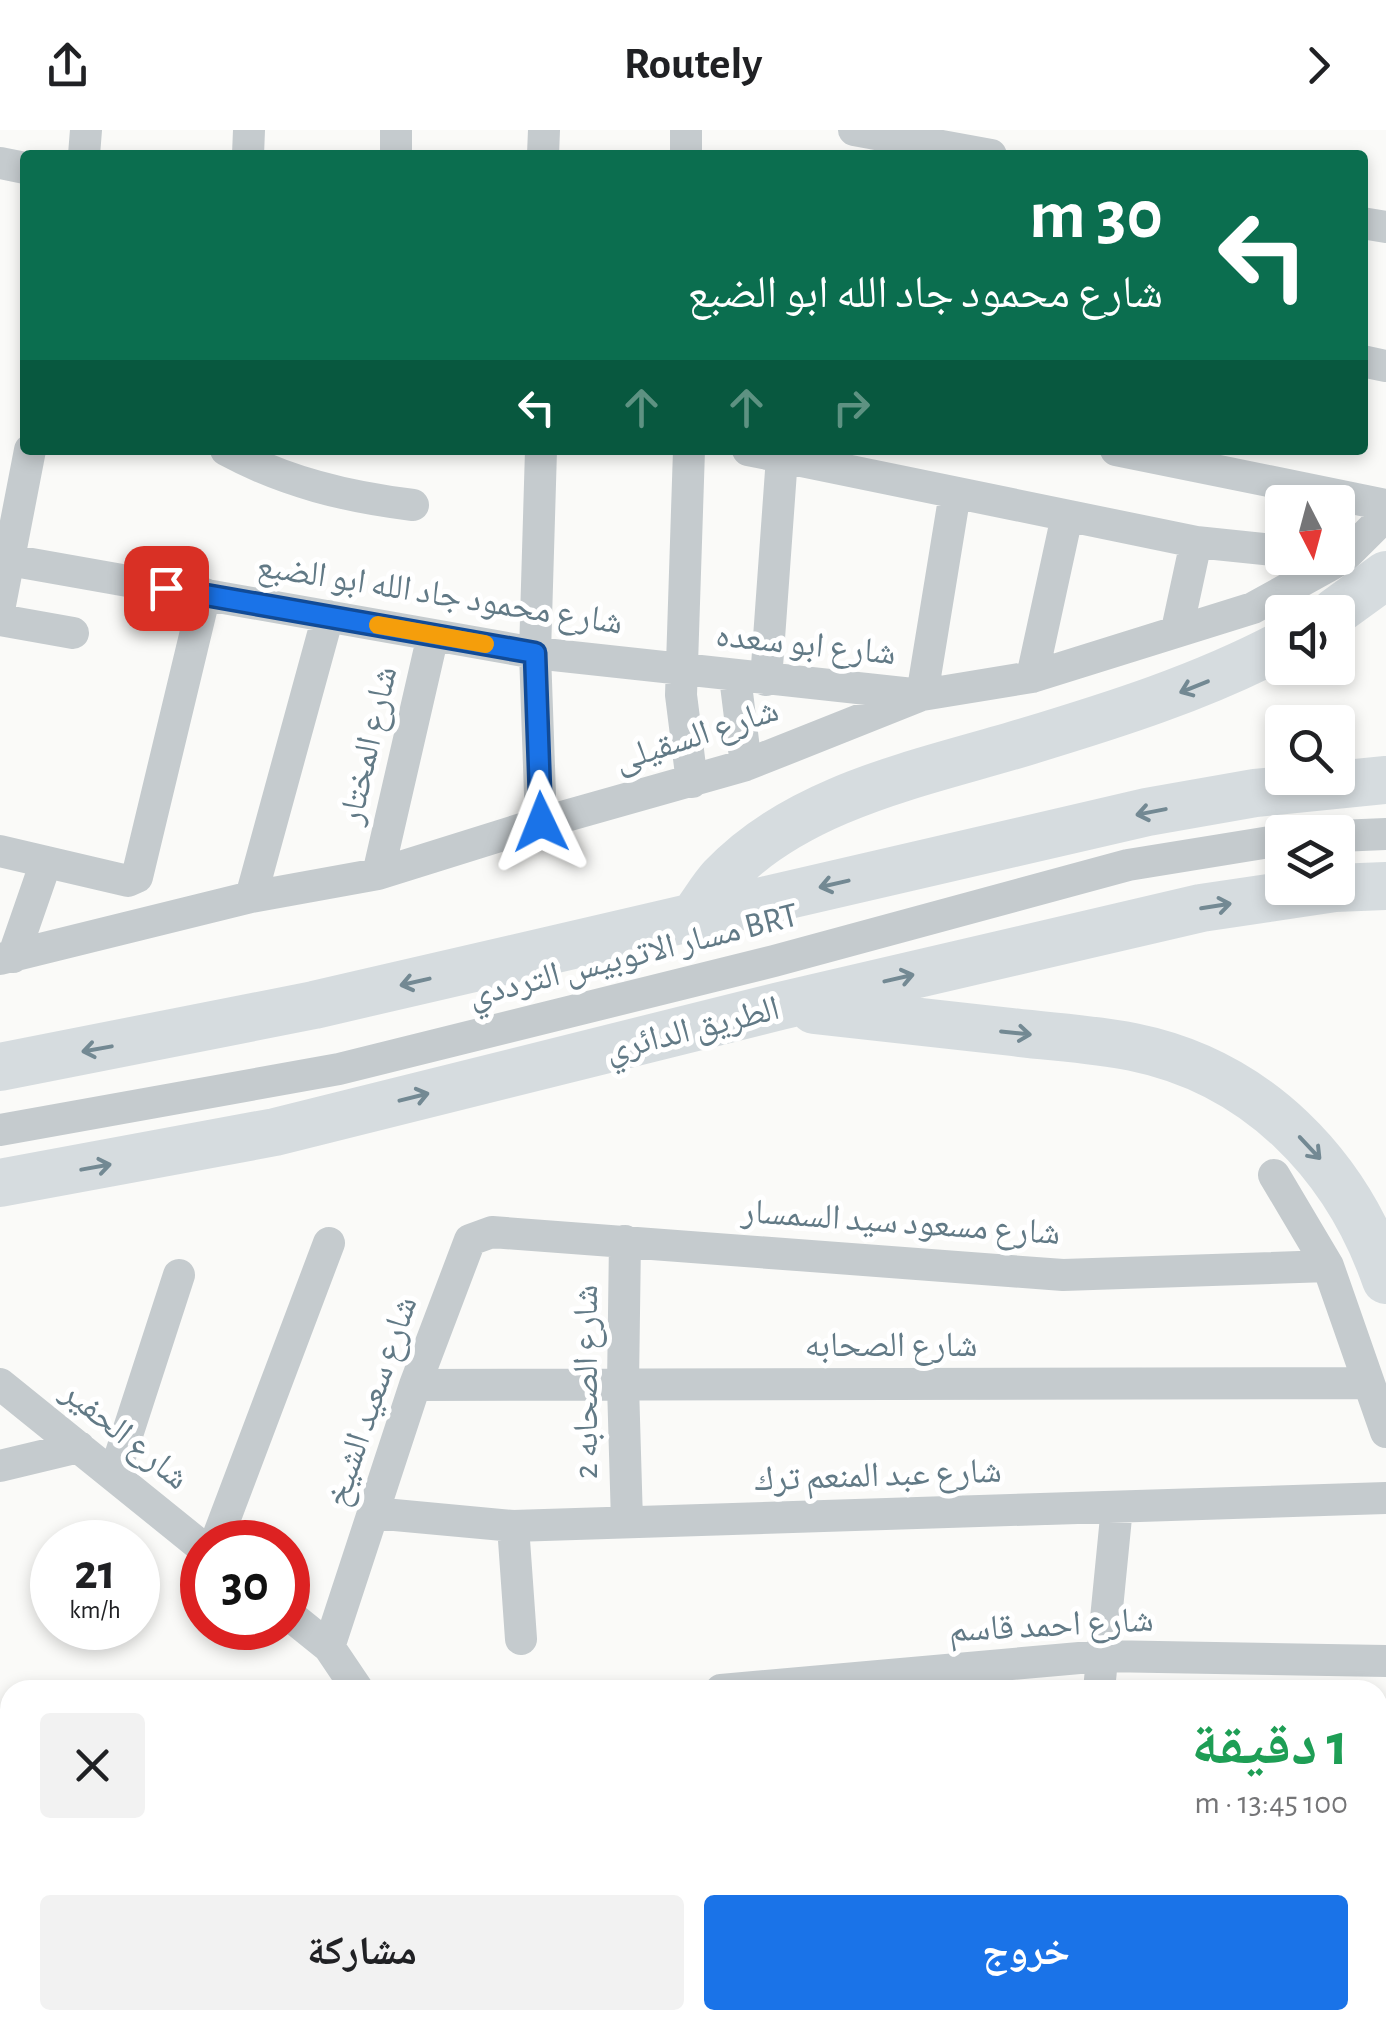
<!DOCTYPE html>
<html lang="ar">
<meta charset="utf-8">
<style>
body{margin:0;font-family:"Alegreya Sans","Noto Naskh Arabic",sans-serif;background:#f2f2f2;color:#202124;direction:rtl;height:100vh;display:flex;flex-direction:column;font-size:38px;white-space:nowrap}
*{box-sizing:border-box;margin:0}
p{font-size:32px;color:#757577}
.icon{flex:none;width:55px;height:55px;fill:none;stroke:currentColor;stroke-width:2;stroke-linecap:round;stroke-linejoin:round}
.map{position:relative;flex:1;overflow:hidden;direction:ltr}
.details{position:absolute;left:0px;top:1550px;width:1388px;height:350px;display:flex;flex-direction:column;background:#fff;border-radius:30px 30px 0 0;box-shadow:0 5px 15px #0003;direction:rtl}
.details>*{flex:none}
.banner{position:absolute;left:20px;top:20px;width:1348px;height:305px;border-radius:10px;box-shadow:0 5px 15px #0003;direction:rtl;background:#0b6e4f;color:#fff;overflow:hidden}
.needle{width:65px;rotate:174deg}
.tools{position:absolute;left:1265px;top:355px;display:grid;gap:20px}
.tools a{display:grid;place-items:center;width:90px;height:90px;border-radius:10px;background:#fff;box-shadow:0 5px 15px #0003;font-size:50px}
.speed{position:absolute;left:30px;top:1390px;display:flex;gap:20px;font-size:50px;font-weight:700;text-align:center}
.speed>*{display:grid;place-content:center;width:130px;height:130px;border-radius:50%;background:#fff;box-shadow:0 5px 15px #0003;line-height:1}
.speed small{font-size:25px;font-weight:400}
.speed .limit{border:15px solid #d22;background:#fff;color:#111}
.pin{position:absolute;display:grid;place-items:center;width:85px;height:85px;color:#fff;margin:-42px;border-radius:20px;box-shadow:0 5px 15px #0006}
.me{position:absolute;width:110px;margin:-55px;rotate:358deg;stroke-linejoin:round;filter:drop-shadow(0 0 8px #0008)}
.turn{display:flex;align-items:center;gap:35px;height:210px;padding:0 40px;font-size:45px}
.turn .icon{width:130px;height:130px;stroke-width:2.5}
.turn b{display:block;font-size:70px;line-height:85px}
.lanes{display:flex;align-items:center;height:95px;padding:0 40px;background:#0003;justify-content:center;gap:50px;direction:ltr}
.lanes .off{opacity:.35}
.round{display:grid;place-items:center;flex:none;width:105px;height:105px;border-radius:10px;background:#f2f2f2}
.summary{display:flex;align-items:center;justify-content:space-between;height:170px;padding:0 40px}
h1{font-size:60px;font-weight:700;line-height:75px;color:#1e9e55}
.cta{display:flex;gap:20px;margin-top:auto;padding:20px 40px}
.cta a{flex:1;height:115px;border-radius:10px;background:#1a73e8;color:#fff;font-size:40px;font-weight:700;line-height:115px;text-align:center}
.cta a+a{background:#f2f2f2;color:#202124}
header{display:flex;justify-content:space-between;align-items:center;height:130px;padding:0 40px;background:#fff;font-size:45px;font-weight:700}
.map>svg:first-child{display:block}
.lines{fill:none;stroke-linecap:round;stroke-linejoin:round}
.minor{stroke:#c5cbce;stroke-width:32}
.highway{stroke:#d6dcdf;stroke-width:48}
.oneway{stroke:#738993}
.route-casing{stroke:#114b97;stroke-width:25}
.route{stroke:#1a73e8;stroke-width:18}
.slow{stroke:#f59e0b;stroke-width:18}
.labels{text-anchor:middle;stroke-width:10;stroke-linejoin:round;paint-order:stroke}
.street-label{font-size:35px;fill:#627a86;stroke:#fff}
</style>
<header><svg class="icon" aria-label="forward" viewBox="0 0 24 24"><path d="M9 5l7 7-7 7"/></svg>Routely<svg class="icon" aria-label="share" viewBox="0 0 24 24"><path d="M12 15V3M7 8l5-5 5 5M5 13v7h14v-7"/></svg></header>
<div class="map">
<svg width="1386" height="1900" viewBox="0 0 1386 1900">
<rect width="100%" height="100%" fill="#fafaf8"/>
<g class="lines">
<path class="minor" d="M686 0V25
M854 0 991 25
M84 25 86 0
M248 25 249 0
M396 25V0
M543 25 544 0
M0 33 25 38
M1362 93 1386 97
M1362 231 1386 236
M226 320C285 352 347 367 413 375
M541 320 535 523 541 693
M689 320 681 565 692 652
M748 320 1196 412 1282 421
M1116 320 1386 375
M9 430 535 523 922 565 955 363
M0 475 30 320
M0 490 73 503
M1177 500 1196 412
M735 547 746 635
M1032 547 1067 386
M766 550 782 327
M1338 706 1386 704
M0 721 128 751 137 747 205 464
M378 744 433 505
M251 767 328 486
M13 827 46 732
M0 829 251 767 378 744 541 693 746 635 922 565 1032 547 1253 478 1343 428 1386 385
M0 1000 339 939 774 831 1128 735 1282 710
M1274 1045 1328 1136 1386 1302
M625 1111 623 1255 627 1392
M0 1254 202 1417
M415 1255 1368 1253
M0 1336 79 1317
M114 1345 179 1145
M373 1383 513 1396 1386 1368
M513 1396 521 1509
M216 1412 329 1113
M288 1484 329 1517 358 1560
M329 1517 415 1255 470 1110 492 1102 1063 1145 1328 1136
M721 1560 1102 1526 1386 1531
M1099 1560 1117 1377
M1378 1655 1386 1652
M0 1707 10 1704
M1378 1808H1386
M0 1847 10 1846
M88 1890 90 1900
M509 1890 512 1900
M1071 1900 1072 1890"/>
<path class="highway" d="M1335 482 1386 445
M695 785C704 773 712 759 722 748 799 666 923 643 1025 612 1114 585 1200 558 1282 515
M814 880C880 887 946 895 1012 902 1052 907 1094 909 1133 917 1257 942 1346 1034 1386 1150
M0 937 314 875 1147 682 1255 663 1386 650
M0 1053 275 1002 780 876 1201 778 1335 758 1386 756"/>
</g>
<defs><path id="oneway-shaft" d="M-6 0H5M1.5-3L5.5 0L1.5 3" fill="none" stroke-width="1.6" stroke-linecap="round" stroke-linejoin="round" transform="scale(2.5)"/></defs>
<g class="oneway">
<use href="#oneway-shaft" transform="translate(1194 557) rotate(158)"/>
<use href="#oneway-shaft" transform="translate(1151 682) rotate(169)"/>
<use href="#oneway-shaft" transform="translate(834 754) rotate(167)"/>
<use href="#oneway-shaft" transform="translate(1216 776) rotate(-9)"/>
<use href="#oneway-shaft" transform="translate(899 848) rotate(-13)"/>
<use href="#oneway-shaft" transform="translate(415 852) rotate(167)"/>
<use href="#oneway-shaft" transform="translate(1016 903) rotate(6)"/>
<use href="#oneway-shaft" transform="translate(97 919) rotate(170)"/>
<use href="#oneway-shaft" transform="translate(414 967) rotate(-14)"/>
<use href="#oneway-shaft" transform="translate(1310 1018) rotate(47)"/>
<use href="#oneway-shaft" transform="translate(96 1037) rotate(-10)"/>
</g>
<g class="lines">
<defs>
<path id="route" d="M166 458 535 523 541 692"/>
</defs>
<use href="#route" class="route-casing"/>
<use href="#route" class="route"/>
<path class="slow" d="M378 495 485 514"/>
</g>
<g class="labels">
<g class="street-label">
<text transform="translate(440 463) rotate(9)" y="12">شارع محمود جاد الله ابو الضبع</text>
<text transform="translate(806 513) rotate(6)" y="12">شارع ابو سعده</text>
<text transform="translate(696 604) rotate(-18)" y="12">شارع السقيلى</text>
<text transform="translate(367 615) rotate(-77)" y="12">شارع المختار</text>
<text transform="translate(633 824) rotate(-14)" y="12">مسار الاتوبيس الترددي BRT</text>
<text transform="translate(692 898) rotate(-14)" y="12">الطريق الدائري</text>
<text transform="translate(901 1091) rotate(4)" y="12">شارع مسعود سيد السمسار</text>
<text x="891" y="1226">شارع الصحابه</text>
<text transform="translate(585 1252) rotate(-90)" y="12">شارع الصحابه 2</text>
<text transform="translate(370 1271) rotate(-71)" y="12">شارع سعيد الشيخ</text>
<text transform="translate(126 1304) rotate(39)" y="12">شارع الحفير</text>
<text transform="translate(878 1344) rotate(-2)" y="12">شارع عبد المنعم ترك</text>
<text transform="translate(1051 1494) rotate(-3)" y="12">شارع احمد قاسم</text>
</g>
</g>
</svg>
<div class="tools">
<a><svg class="needle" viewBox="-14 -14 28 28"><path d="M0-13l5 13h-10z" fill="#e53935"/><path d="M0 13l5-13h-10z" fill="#757577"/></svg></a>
<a><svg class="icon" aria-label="sound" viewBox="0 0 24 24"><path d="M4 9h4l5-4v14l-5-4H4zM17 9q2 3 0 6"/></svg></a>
<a><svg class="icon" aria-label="search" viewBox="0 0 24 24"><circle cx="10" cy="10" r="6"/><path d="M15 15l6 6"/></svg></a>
<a><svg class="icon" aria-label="layers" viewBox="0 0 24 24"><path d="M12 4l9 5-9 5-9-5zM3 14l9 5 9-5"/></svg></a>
</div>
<div class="speed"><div>21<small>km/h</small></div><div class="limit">30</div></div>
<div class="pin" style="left:166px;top:458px;background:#d93025"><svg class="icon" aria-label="arrive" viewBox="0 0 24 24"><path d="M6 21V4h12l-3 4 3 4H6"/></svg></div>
<svg class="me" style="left:541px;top:692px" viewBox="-20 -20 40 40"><path d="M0-17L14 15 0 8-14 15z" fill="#1a73e8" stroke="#fff" stroke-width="4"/></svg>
<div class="banner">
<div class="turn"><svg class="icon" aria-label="left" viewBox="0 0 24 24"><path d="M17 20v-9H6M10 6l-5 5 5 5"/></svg><div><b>30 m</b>شارع محمود جاد الله ابو الضبع</div></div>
<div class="lanes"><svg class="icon" aria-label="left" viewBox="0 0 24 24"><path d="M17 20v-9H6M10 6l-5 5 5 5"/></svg><svg class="icon off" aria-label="ahead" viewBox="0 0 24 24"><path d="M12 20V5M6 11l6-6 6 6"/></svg><svg class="icon off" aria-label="ahead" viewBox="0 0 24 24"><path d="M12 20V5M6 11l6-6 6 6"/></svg><svg class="icon off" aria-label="right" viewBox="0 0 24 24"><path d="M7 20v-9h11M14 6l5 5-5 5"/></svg></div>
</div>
<section class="details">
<div class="summary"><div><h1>1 دقيقة</h1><p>100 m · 13:45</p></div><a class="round"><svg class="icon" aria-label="close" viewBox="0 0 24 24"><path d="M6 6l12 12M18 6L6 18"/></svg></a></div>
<div class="cta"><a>خروج</a><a>مشاركة</a></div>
</section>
</div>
